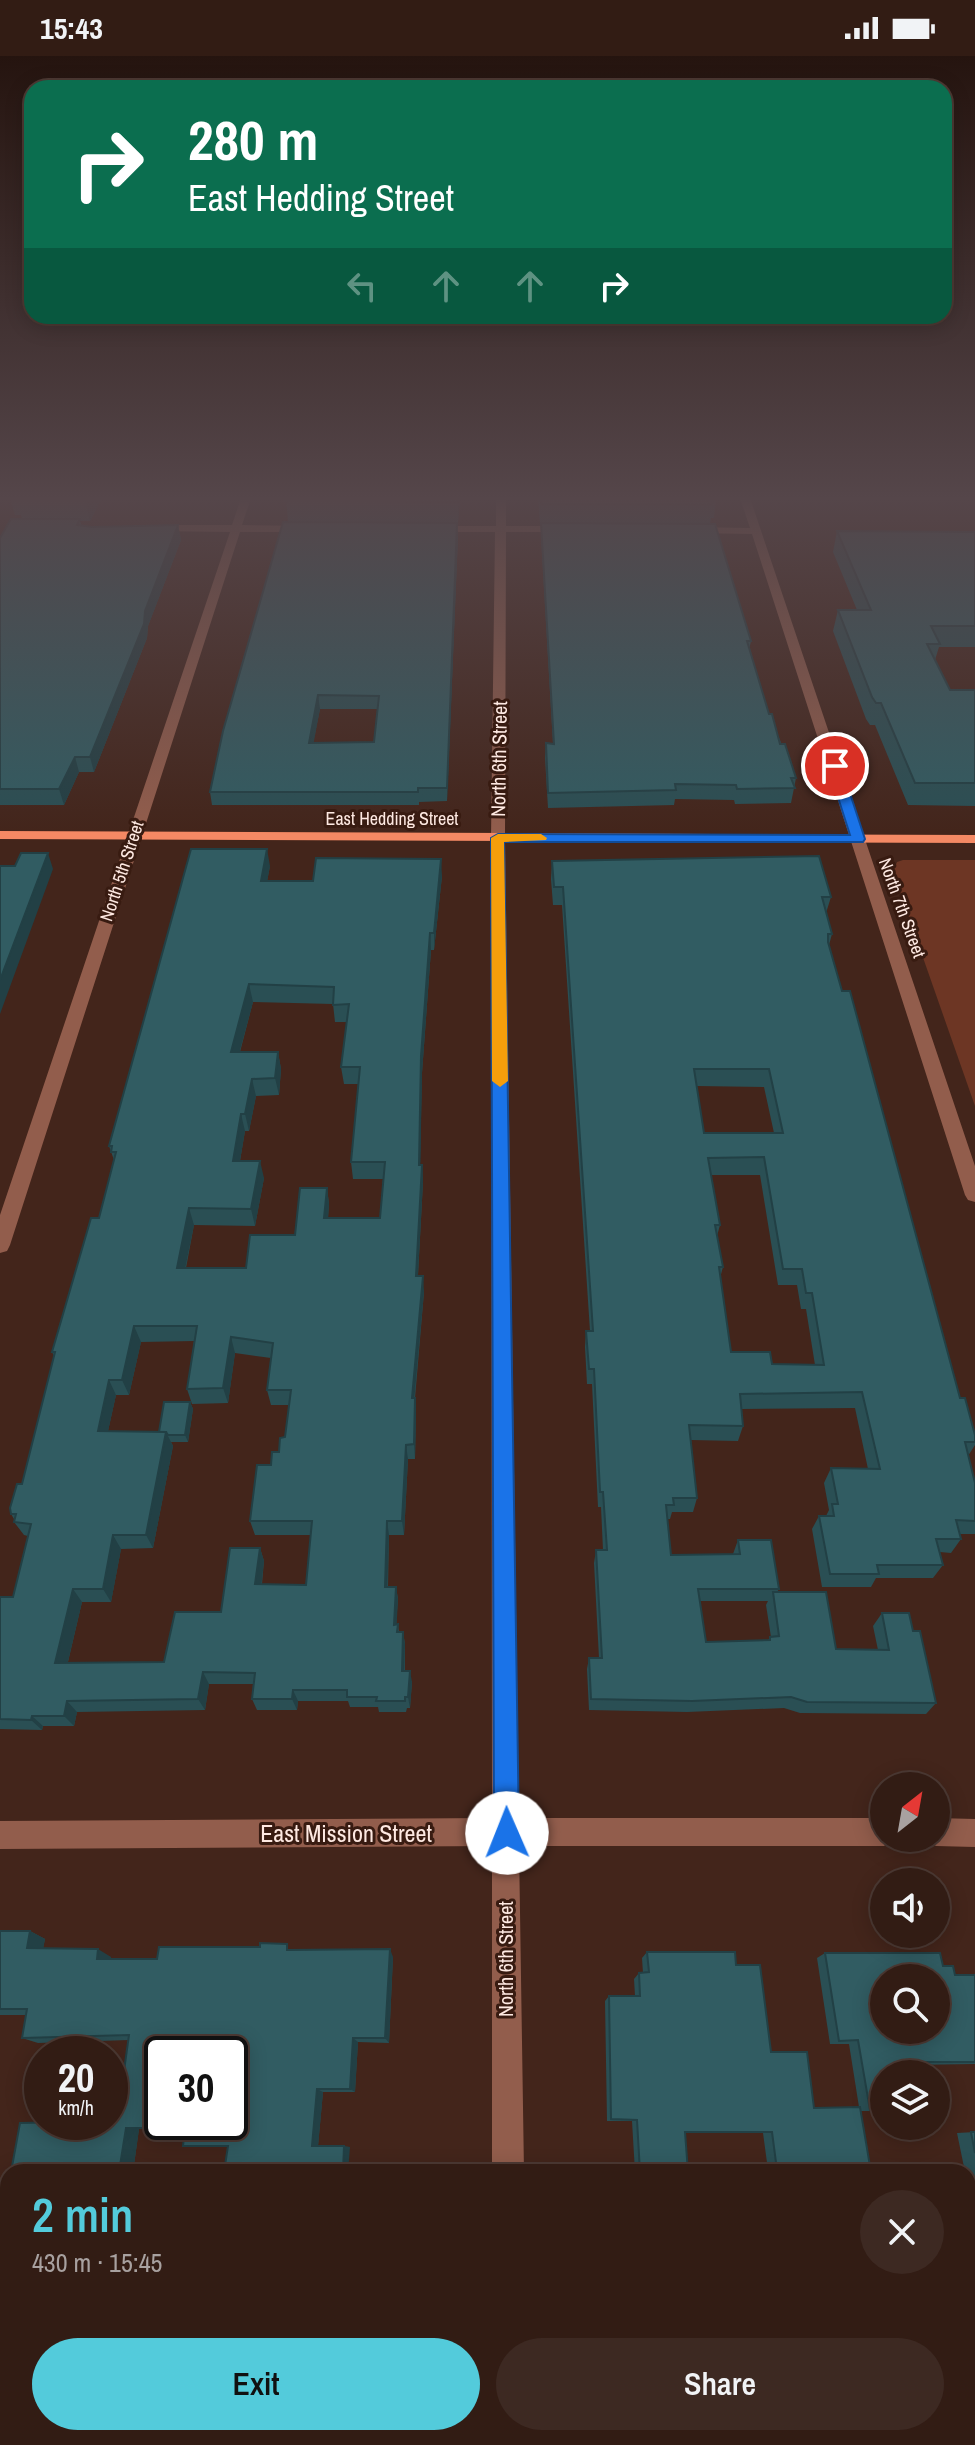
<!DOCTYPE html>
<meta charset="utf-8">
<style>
body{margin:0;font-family:"Archivo Narrow",sans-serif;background:#3d2922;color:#f1f3f6;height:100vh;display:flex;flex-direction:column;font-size:30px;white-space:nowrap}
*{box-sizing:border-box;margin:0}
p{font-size:26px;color:#a8a1a0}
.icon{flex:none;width:44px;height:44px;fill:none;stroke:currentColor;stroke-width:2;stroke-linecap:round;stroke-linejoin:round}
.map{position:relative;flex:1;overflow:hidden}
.sheet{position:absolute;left:0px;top:2108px;width:976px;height:282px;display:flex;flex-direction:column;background:#321c14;border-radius:24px 24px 0 0;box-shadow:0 4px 20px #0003,0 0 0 2px #4d3a34}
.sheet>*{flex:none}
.banner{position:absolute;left:24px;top:24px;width:928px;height:244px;border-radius:24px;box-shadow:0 4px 20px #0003,0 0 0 2px #4d3a34;background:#0b6e4f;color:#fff;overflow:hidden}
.needle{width:52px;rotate:31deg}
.tools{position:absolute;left:870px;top:1716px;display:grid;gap:16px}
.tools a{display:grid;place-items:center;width:80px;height:80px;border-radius:50%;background:#321c14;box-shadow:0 4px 20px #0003,0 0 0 2px #4d3a34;font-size:40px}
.speed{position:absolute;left:24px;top:1980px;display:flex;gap:16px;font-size:40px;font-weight:700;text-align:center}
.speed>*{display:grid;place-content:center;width:104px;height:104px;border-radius:50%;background:#321c14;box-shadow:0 4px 20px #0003,0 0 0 2px #4d3a34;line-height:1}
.speed small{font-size:20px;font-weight:400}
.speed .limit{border:4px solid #111;border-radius:12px;background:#fff;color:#111}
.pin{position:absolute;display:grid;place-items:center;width:68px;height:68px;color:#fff;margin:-34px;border:4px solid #fff;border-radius:50%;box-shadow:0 2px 8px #0007}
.me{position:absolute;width:88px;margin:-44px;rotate:359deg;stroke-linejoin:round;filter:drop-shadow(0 0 6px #0008)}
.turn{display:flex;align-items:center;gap:28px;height:168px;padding:0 32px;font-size:36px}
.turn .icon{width:104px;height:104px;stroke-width:2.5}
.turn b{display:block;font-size:56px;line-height:68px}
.lanes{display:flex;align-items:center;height:76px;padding:0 32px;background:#0003;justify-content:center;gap:40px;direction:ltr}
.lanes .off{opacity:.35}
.round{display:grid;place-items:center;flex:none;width:84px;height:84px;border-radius:42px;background:#3d2922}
.headline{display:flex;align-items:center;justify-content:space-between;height:136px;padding:0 32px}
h1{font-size:48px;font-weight:600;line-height:60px;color:#53cbdb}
.cta{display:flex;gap:16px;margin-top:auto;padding:16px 32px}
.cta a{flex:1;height:92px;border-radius:48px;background:#53cbdb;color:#111;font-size:32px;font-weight:600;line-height:92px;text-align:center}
.cta a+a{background:#3d2922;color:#f1f3f6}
.status{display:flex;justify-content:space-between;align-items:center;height:56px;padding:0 40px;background:#321c14;direction:ltr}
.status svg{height:22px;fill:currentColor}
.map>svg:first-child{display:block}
.green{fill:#6d3624}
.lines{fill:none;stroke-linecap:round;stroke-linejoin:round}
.minor{fill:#925d4c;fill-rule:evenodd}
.major{fill:#f48964;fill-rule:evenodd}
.wall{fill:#2a4f54;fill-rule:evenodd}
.shaded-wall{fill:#224045}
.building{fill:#315c62;stroke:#224045;stroke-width:2;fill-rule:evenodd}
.route{fill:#1a73e8;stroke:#114b97;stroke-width:2}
.slow{fill:#f59e0b}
.labels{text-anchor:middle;stroke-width:6;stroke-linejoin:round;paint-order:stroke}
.far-street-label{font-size:18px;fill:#fee9e2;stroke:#381b11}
.street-label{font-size:20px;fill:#fee9e2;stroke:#381b11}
.near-street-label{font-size:24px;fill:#fee9e2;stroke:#381b11}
</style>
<div class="status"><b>15:43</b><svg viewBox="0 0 49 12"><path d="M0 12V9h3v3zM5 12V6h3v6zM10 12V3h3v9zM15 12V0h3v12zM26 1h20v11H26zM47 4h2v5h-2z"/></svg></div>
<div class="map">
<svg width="975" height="2389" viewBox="0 0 975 2389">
<rect width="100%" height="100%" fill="#43251b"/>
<path class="green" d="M903 804H975V1050L893 816 897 806Z"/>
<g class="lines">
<path class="minor" d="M241 442H251L242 469 308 470 313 473 308 476H240L10 1189 7 1195 0 1197V1159L230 476 152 475 147 472 152 469H232Z
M496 442H506V470H568L573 473 568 476H506L505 782 519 1762H884V1782H895L884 1790H519L524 2116H492V1790L0 1793V1765L492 1762 491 782 495 476H432L427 473 432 470H496Z
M740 442H750L975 1110V1146L968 1144 965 1139 752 478 692 477 687 474 692 471 750 472Z
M936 1762 975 1763V1791L936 1790 926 1786 925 1782H936Z
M491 2382H527V2389H491Z"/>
<path class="major" d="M0 775 975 779V787L0 783Z"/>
</g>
<path class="wall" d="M10 442H102L90 465H80L82 470 92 471 178 469 181 484 148 570 147 582 94 716H79L64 749H0V482L22 463 21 459H15Z
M286 442H460L458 467 306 466 458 480 447 745 419 746V749H212L210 736 288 466ZM320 653H378L374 686 313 687Z
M538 442H716L714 462H711L710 468 751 585 749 594 769 658 796 722 791 747 735 748 734 744 675 743 674 749 548 752 545 702 546 687 553 688 541 480V468H540Z
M837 475 975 476V591H939L935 604 950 634H975V750L908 749 875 669H870L866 663 833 575 838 554H857L833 496Z
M552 805 831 841 826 857 832 878 829 889 960 1342 975 1379V1389L968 1400 975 1427V1478H960L961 1483 951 1497 940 1496 943 1509 933 1522H876L871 1531H822L812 1473 819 1460H826L829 1454 824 1427 831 1412 868 1413 855 1352 741 1353 743 1370 738 1385 691 1384 697 1442 693 1456H672L670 1463H667L671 1499 733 1498 738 1484 779 1533 777 1536 836 1593 878 1594 873 1570 882 1557 913 1575 936 1647 926 1658 800 1657 784 1652 687 1656 589 1654 587 1613 589 1602H599L594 1507 596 1494H603L601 1451H598L592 1328H587L585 1291 586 1275H590L562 849H553L551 823ZM696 1030 764 1031 774 1077H704ZM711 1119H760L778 1229H797L801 1253H806L815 1309 772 1308 731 1296 720 1222 723 1211 717 1180 720 1169ZM700 1545H768L766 1549 771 1581 768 1584 706 1586Z
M270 810 267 825H313L442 820 434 894H431L422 1017 420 1109H422L423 1126 418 1220 424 1236 415 1342 416 1356 415 1403H408L404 1479H389L388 1531H396L398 1543 396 1569 398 1568 399 1576H403L405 1588V1615L412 1626 410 1652H407L406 1656H379L378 1651H350L348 1645H298L297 1654H257L252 1643 253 1628H209L205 1654 77 1656 74 1670H43L42 1674 0 1673V1541H13L28 1480 24 1479 14 1466V1463L11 1458 22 1428 54 1300 52 1296 99 1162 114 1104 109 1090ZM253 946 333 948 335 966H347L341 1011 344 1028H358L351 1106 353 1123H383L380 1162H328L329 1148 327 1132 295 1179 246 1212H186L194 1169 255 1170 264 1122 240 1105 245 1075H249L256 1040 279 1039 281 1013 278 996H240ZM194 1285 187 1333 192 1348 228 1347 235 1297 271 1302 267 1334 271 1349H289L285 1381 279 1396 271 1409 250 1465 255 1479H311L306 1529 262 1528 264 1505 260 1492 221 1556 164 1606H68L82 1546H111L121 1493 153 1492 173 1390 171 1386H188L193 1353 190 1346 159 1376 108 1375 116 1339H129L141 1286Z
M0 1875H30L45 1883 43 1892 111 1901V1903H157L293 1894 393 1901 389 1987 358 1986 355 2036H323L318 2090 350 2091H194L183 2090 185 2073H139L133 2116 117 2065 129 1984 38 1987 22 1982 26 1959H0Z
M647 1896 736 1909 771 1996 814 2052 859 2051 849 1988H830L817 1902 825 1897 943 1910 955 1919H975V2008L910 2009 884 2018V2055H861L871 2116H815V2113L768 2114 763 2077H685L688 2116H635L632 2065H607L605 1945 609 1940H635L634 1923 639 1917H643L642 1902Z
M975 2076V2146H971L968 2129V2116H965L957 2077Z
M648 2382H814L815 2389H648Z
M882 2382H955L956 2389H883Z"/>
<path class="shaded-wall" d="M84 442H102L90 465Z
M458 442H460L458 467Z
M457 467 458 480 447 745V732Z
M178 469 181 484 148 570 147 582 94 716 90 701Z
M318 639 320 653 311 701 309 687Z
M75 701 79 716 64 749 59 733Z
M267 793 270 810 264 842 261 825Z
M48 797 53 813 0 958V924Z
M441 803 442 820 434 894V877Z
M430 877 431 894 422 1017 420 1126 419 1109 421 1000Z
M249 928 253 946 235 1013 231 996Z
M278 996 281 1013 279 1039 275 1022Z
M252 1023 256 1040 249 1075 245 1058Z
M241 1058 245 1075 237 1122 233 1105Z
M260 1105 264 1122 255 1170 251 1153Z
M422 1109 423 1126 417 1236 416 1220Z
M327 1132 329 1148 327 1179 324 1162Z
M189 1152 194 1169 182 1228 177 1212Z
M423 1220 424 1236 413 1357 412 1342Z
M134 1270 141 1286 129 1339 122 1324Z
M231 1281 235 1297 228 1347 223 1332Z
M109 1324 116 1339 105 1389 98 1375Z
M415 1342 416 1356 415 1403 414 1388Z
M190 1346 193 1353 188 1386 185 1379Z
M166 1376 173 1390 153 1492 146 1479Z
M406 1389 408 1403 404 1479 402 1465Z
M387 1465 389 1479 387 1543 385 1531Z
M113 1479 121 1493 111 1546 103 1533Z
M260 1492 264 1505 260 1541 255 1528Z
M396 1531 398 1543 396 1581 394 1569Z
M73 1533 82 1546 65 1618 55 1607Z
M403 1576 405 1588 404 1627 402 1615Z
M410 1615 412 1626 410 1652 408 1641Z
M203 1616 209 1628 205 1654 198 1643Z
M293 1634 298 1645 297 1654 292 1643Z
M67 1645 77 1656 74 1670 64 1660Z
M32 1660 43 1670 42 1674 31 1664Z
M30 1875 45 1883 42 1900 27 1892Z
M98 1893 111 1901 110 1910 97 1903Z
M390 1893 393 1901 389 1987 385 1982Z
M353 1982 358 1986 355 2036 350 2033Z
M317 2033 323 2036 318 2091 312 2090Z
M126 2072 139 2073 133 2116H119Z
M344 2090 350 2091 348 2116H343Z
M341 2382H345L344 2389H340Z"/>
<path class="building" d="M286 442H458V446L285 445Z
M540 442H710L712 449 541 448Z
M11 463H80L77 469 92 471 178 469 145 555 144 568 90 701H75L59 733H0V482Z
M283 466 457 467 447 732H418V736H210L223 675ZM318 639 379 640 374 686 309 687Z
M541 467 715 468 751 585H747L769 658H772L780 688H785L796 722H791L795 732 737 733 736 729 675 728 676 734 548 737 546 687 554 688Z
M837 475 975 476V570H931L940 588H927L950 634H975V727H915L881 647H876L872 641 838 554H871Z
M191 793H267L261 825H313L316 802 441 803 434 877H430L421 1000 419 1109H422L416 1220H423L412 1342H415L414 1388 406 1389 402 1465H387L385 1531H396L394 1569 398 1568 397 1576H403L402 1615H410L408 1641H405V1645H376L377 1641H347V1634H293L292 1643H252L255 1617 203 1616 198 1643 67 1645 64 1660H32L31 1664 0 1663V1541H13L31 1468 14 1466 16 1458H11L10 1452 17 1428H22L55 1296H52L91 1162H99L116 1096H111L112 1090H109ZM249 928 334 931 333 949 349 948 341 1011H360L351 1106H385L380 1162H324L327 1132H300L295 1179H250L246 1212H177L189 1152 251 1153 260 1105H233L241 1058H245L252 1023 275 1022 278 996H231ZM134 1270H197L187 1333 223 1332 231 1281 273 1287 267 1334H291L285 1381 280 1382 279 1396H272L271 1409H257L250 1465H312L306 1529 255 1528 260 1492H230L221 1556H175L164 1606 55 1607 73 1533H103L113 1479H146L166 1376 98 1375 109 1324H122Z
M21 797H48L0 924V810H15Z
M819 800 831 841H822L832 878H828V886L842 935H850L960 1342H965L975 1379V1386H965L975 1427V1465L956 1464 961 1483H936L943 1509H877L879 1518H830L819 1460H834L832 1448H838L831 1412 880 1413 862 1336 740 1338 743 1370 689 1369 697 1442H673L674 1449H666L671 1499 740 1498 738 1484H771L779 1533H698L706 1586 770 1584V1581L779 1580 773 1536H826L836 1593 889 1594 882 1557H909L913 1575H920L936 1647 807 1646 791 1641 692 1645 591 1643 589 1602H602L596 1494H607L603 1436H600L594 1313H589L586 1275H593L563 831H554L552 805ZM694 1013H769L783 1077H704ZM764 1101 783 1213H802L806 1237H812L824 1309 772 1308 770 1296H731L719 1211H723L715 1169H720L708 1102Z
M164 1346H190L185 1379H168L166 1376H159Z
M0 1875H30L27 1892 98 1893 97 1903H157L159 1891H260V1887L287 1888V1894L390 1893 385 1982H353L350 2033H317L312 2090H344L343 2116H224L228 2090H183L185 2072H126L119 2116H11L20 2067 117 2065 129 1979 22 1982 27 1953H0ZM162 1998H230V2066H162Z
M647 1896H735L736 1909H760L771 1996H807L814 2052 860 2051 871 2116H826V2113L777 2114 772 2076H685L688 2116H640L637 2064 611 2063 609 1940H640L639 1917 649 1916Z
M825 1897H940L943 1910H953L955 1919H975V2006H910L912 2018H884V2054H870L858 1984 839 1985ZM884 1922H936V1974H884Z
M971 2076H975V2097Z
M250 2382H341L340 2389H250Z
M654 2382H814L815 2389H655Z
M894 2382H955L956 2389H895Z"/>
<linearGradient id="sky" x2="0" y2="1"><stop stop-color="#25140f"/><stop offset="0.57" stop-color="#55464a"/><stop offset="1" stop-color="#55464a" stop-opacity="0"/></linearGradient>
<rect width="975" height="776" fill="url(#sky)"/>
<path class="route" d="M830 707 841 710 865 783 863 786H504L519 1777 516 1786 507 1789 498 1786 494 1777 491 782 498 778 850 779 828 710Z"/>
<path class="slow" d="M541 778 547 782 546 784 504 786 508 1025 500 1031 492 1025 491 782 498 778Z"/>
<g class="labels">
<g class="far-street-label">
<text x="392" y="769">East Hedding Street</text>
<text transform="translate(122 815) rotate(-72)" y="6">North 5th Street</text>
<text transform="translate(902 852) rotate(70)" y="6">North 7th Street</text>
</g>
<g class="street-label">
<text transform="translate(499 703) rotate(-89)" y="7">North 6th Street</text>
<text transform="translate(506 1903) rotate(-90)" y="7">North 6th Street</text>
</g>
<g class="near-street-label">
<text x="346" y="1786">East Mission Street</text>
</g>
</g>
</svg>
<div class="tools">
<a><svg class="needle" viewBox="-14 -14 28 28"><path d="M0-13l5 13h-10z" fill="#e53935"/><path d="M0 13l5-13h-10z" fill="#a8a1a0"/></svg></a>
<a><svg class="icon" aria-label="sound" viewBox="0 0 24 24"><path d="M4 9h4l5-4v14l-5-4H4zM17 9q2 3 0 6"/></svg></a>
<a><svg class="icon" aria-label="search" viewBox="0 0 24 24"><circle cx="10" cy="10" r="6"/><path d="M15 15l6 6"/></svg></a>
<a><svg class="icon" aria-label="layers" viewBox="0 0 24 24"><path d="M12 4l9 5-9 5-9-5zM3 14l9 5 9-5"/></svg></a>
</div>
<div class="speed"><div>20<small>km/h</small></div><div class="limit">30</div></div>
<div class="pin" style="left:835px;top:710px;background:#d93025"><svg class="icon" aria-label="arrive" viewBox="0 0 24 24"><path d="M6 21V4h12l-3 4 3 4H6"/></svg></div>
<svg class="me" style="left:507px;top:1777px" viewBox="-20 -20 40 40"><circle r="19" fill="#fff"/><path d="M0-13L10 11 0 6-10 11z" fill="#1a73e8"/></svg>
<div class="banner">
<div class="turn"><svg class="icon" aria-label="right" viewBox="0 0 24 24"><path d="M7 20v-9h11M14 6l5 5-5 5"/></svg><div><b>280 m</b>East Hedding Street</div></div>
<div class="lanes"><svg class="icon off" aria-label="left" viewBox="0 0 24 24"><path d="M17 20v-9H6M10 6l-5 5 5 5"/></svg><svg class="icon off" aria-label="ahead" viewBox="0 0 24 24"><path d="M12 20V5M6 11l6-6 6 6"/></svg><svg class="icon off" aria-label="ahead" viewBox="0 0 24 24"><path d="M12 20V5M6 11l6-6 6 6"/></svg><svg class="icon" aria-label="right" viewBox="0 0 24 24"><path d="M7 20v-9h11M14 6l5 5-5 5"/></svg></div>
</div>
<section class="sheet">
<div class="headline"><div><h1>2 min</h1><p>430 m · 15:45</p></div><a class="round"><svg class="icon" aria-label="close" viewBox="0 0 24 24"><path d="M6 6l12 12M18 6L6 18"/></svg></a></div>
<div class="cta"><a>Exit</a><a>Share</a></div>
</section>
</div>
